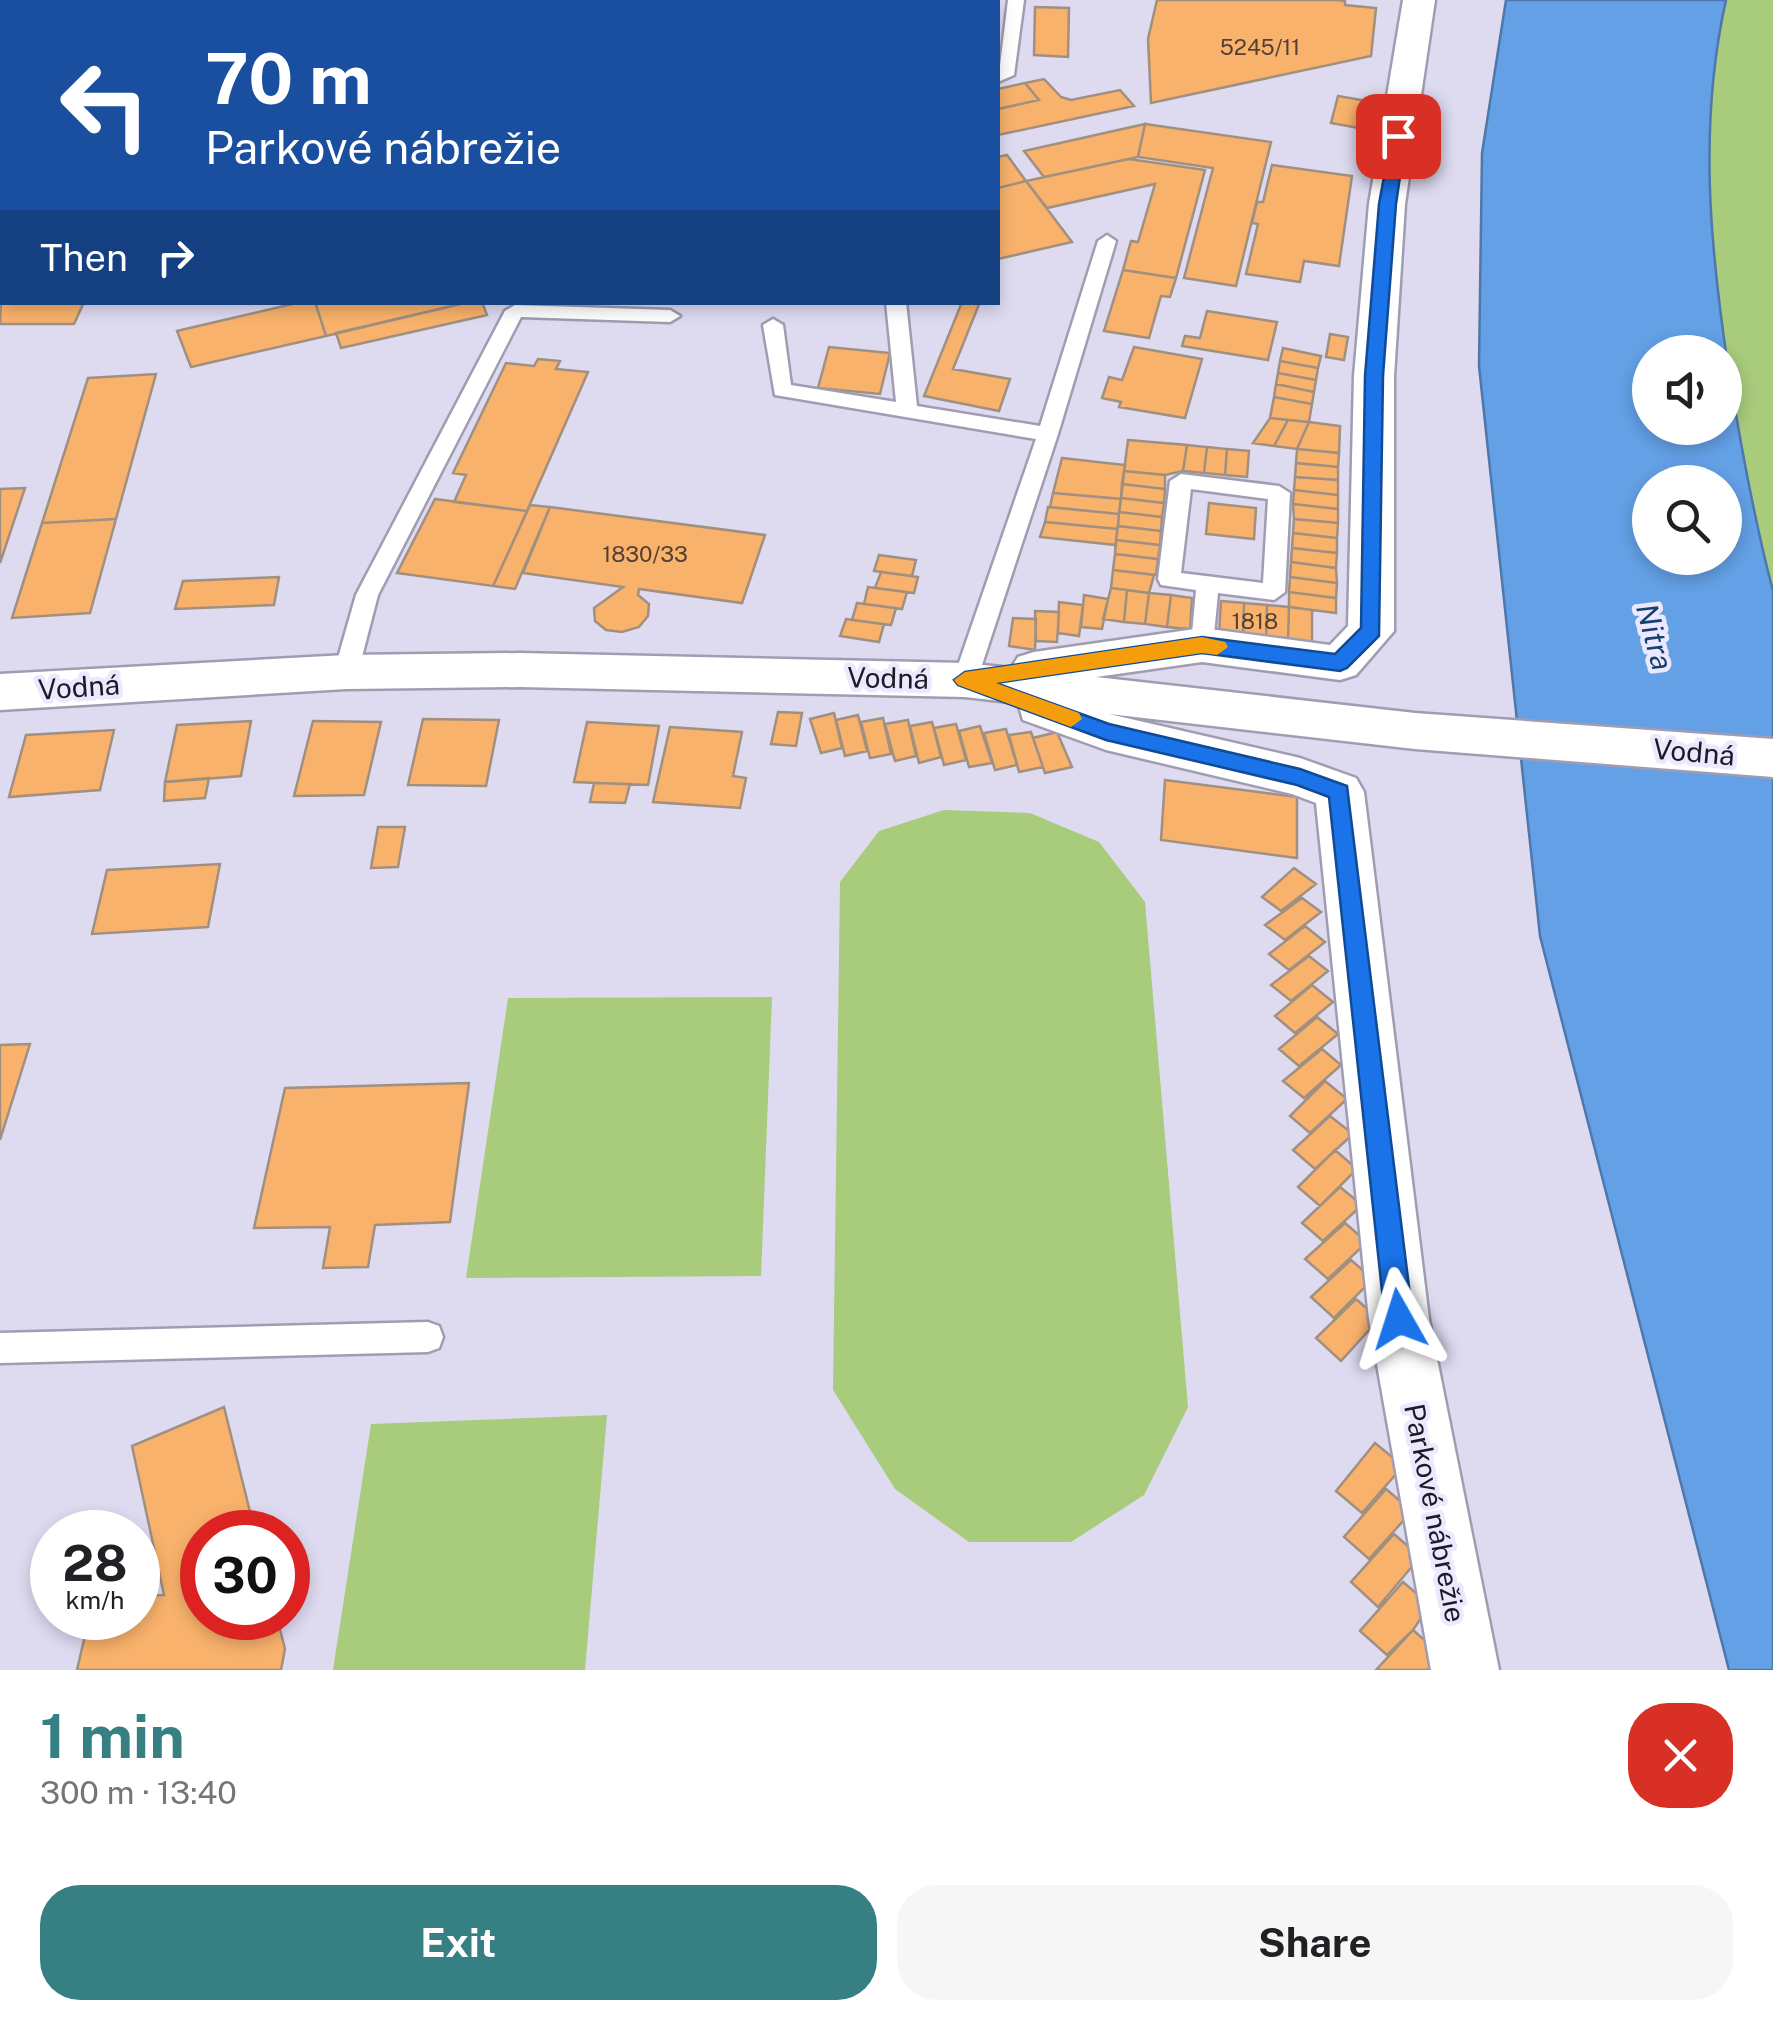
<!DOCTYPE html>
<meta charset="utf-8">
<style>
body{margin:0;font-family:"Public Sans",sans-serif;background:#f6f6f6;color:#202124;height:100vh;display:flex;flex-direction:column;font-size:38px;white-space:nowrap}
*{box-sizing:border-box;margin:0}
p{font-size:32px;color:#757577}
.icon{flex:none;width:55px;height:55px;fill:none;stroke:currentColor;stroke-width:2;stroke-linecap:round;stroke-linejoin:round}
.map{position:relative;height:1670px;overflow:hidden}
.panel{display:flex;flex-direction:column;background:#fff;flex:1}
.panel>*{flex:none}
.banner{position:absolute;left:0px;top:0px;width:1000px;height:305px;box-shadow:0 5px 15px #0003;background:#1a4fa0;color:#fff;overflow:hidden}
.controls{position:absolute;left:1632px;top:335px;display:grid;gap:20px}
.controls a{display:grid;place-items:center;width:110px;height:110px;border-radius:50%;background:#fff;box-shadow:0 5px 15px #0003;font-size:50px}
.speed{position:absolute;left:30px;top:1510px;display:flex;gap:20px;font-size:50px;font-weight:700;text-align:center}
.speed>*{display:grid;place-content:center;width:130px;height:130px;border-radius:50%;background:#fff;box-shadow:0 5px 15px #0003;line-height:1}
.speed small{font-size:25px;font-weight:400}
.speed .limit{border:15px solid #d22;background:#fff;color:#111}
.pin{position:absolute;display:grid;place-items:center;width:85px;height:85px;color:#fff;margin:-42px;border-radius:20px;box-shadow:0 5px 15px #0006}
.me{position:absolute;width:110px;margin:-55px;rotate:354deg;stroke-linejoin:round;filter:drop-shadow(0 0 8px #0008)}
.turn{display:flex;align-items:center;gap:35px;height:210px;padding:0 40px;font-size:45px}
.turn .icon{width:130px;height:130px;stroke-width:2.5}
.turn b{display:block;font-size:70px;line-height:85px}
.then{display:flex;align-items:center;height:95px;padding:0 40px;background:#0003;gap:20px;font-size:38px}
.round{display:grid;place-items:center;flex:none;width:105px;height:105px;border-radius:40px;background:#f6f6f6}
.headline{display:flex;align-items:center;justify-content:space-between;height:170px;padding:0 40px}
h1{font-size:60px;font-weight:700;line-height:75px;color:#367f83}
.primary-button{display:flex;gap:20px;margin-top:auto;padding:20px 40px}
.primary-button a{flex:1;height:115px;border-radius:40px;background:#367f83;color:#fff;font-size:40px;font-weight:700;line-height:115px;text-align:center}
.primary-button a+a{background:#f6f6f6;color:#202124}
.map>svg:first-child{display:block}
.green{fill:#a8cb7c}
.water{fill:#63a0e5;stroke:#4e78ab;stroke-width:2.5;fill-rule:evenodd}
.building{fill:#f9b26c;stroke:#a18f80;stroke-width:2.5}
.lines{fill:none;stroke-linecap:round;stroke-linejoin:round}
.lane-casing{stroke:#a09db2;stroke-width:5}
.street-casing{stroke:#a09db2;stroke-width:5}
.lane{fill:#fff;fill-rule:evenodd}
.street{fill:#fff;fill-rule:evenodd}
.route{fill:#1a73e8;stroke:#114b97;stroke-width:2.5}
.slow{fill:#f59e0b}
.labels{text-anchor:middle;stroke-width:9;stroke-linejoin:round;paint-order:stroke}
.number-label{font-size:22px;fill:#534135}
.street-label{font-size:28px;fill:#1c1b23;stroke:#ebe8ff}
.water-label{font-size:30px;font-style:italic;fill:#16406d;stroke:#ebe8ff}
</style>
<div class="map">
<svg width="1773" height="1670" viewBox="0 0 1773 1670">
<rect width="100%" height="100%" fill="#dedbf1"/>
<path class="green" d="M1726 0H1773V591C1754 519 1741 447 1729 373 1710 248 1698 125 1726 0Z
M944 810 1030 813 1099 842 1145 902 1188 1407 1144 1495 1071 1542H969L895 1489 833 1390 840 882 879 831Z
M772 997 761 1276 466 1278 508 998Z
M607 1415 585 1670H333L371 1424Z"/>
<path class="water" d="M1506 0H1726C1698 125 1710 248 1729 373 1741 447 1754 519 1773 591V1670H1729L1540 936 1479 366 1482 153ZM1650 352H1725V428H1650ZM1650 482H1725V558H1650Z"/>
<path class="building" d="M503 0H797L502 2Z
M1157 0H1337L1345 1V5L1376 8 1371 56 1151 103 1148 39Z
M1035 7 1069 8 1068 57 1034 55Z
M1044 79 1061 97 1071 100 1120 90 1134 106 998 135V109L1039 100 1025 83Z
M1025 83 1039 100 998 109V89Z
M1338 96 1367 101 1359 128 1331 123Z
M1145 124 1271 142 1236 286 1184 278 1213 168 1138 157Z
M1145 124 1138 157 1129 159 1044 177 1024 151Z
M1007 155 1026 181 998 188V157Z
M1129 159 1205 170 1176 278 1123 270 1131 241 1138 242 1155 184 1047 208 1026 181Z
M1272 165 1352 176 1339 266 1304 261 1300 282 1246 274 1258 224 1252 223 1257 202H1263Z
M1026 181 1072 242 998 259V188Z
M1123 270 1176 278 1170 297 1161 296 1149 338 1104 331Z
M2 281V302H84L74 324H0Z
M301 302H315L326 336 191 367 177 331Z
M315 302H469L326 336Z
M469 302H482L487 315 341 348 336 333Z
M962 302H980L953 369 1010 379 999 411 924 396Z
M1207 311 1277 322 1268 360 1182 346 1185 336 1200 338Z
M1330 334 1348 337 1344 360 1326 357Z
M829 347 890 353 880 394 818 388Z
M1134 347 1202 359 1185 418 1119 407 1121 402 1102 398 1109 377 1122 380Z
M1283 348 1321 356 1318 368 1280 361Z
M538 359 560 361 556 369 588 372 527 511 454 502 466 475 453 473 506 363 534 366Z
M1280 361 1318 368 1316 380 1278 373Z
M1278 373 1316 380 1314 392 1276 384Z
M156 374 116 519 42 523 88 378Z
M1276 384 1314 392 1312 404 1274 397Z
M1274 397 1312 404 1309 422 1270 418Z
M1270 418 1288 420 1274 446 1253 443Z
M1288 420 1309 422 1297 449 1274 446Z
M1309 422 1340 426 1339 453 1297 449Z
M1128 440 1187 445 1183 471 1165 475 1124 471Z
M1187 445 1207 447 1204 473 1183 471Z
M1207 447 1227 449 1225 475 1204 473Z
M1227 449 1249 451 1247 477 1225 475Z
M1297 449 1339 453 1338 467 1296 463Z
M1062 458 1125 465 1121 499 1053 493Z
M1296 463 1338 467V480L1295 477Z
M1124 471 1165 475V489L1122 484Z
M1295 477 1338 480V495L1294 490Z
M1122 484 1165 489 1164 503 1121 498Z
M25 488 0 563V489Z
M1294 490 1338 495V509L1293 504Z
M1053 493 1121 499 1119 514 1050 507Z
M1121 498 1164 503 1162 517 1119 512Z
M435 499 527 511 493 586 397 573Z
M1209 503 1256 508 1254 539 1206 534Z
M1293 504 1338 509V523L1294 519Z
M530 505 550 507 515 589 493 586Z
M550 507 765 535 742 603 639 589 638 595 649 604 648 616 639 627 622 632 606 630 595 621 594 608 623 587 523 573Z
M1048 507 1119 514 1118 526 1117 529 1045 522Z
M1119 512 1162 517 1161 531 1118 526Z
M116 519 90 613 12 618 42 523Z
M1294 519 1338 523 1337 538 1293 533Z
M1045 522 1117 529 1116 545 1040 537Z
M1118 526 1161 531 1160 545 1116 540Z
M1293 533 1337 538V553L1292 548Z
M1116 540 1160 545 1158 559 1115 554Z
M1292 548 1337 553 1336 568 1291 562Z
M1115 554 1158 559 1156 575 1113 570Z
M879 555 916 560 912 576 874 571Z
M1291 562 1336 568 1337 583 1290 577Z
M1113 570 1154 575 1149 593 1111 588Z
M881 572 918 577 914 593 875 588Z
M279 577 274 605 175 609 183 581Z
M1290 577 1337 583 1336 598 1289 592Z
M868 587 907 592 902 609 864 604Z
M1111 588 1127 590 1124 622 1103 619Z
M1127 590 1149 593 1145 624 1124 622Z
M1289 592 1336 598V613L1289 607Z
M1149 593 1171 595 1167 627 1145 624Z
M1084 595 1108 599 1102 629 1081 627Z
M1171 595 1192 598 1190 629 1167 627Z
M1221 601 1244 603 1243 636 1219 634Z
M1059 602 1083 605 1079 636 1058 633Z
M857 603 896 608 891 625 852 620Z
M1244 603 1267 605 1266 639 1243 636Z
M1267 605 1289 607 1288 641 1266 639Z
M1289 607 1312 610V643L1288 641Z
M1035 611 1059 612 1057 642 1036 641Z
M1013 618 1036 619 1035 650 1009 646Z
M846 619 884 624 879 642 840 636Z
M778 712 802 713 796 746 771 744Z
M834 713 842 748 821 753 810 719Z
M858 715 867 751 845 756 836 720Z
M883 718 891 754 870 758 861 722Z
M423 719 499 720 486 786 408 785Z
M908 720 916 756 895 761 885 724Z
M251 721 241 776 165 782 177 725Z
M313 721 381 722 364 795 294 796Z
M587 722 659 726 648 785 574 782Z
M932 722 941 757 919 763 910 726Z
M956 724 966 760 944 765 934 728Z
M980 726 992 763 969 767 959 731Z
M670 727 742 732 733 776 746 778 740 808 653 802Z
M1006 729 1017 765 995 770 984 733Z
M114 730 100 790 9 797 26 735Z
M1031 732 1043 767 1019 772 1009 735Z
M1057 732 1072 767 1045 773 1033 738Z
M209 778 205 798 164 801 165 782Z
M1165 780 1297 797V858L1161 840Z
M594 783 630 784 625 803 590 802Z
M378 827H405L398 867 371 868Z
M220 864 208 927 92 934 107 870Z
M1294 868 1316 884 1281 911 1262 897Z
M1302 898 1321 912 1285 940 1265 925Z
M1305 926 1325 942 1289 970 1269 954Z
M1309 956 1328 971 1291 1001 1271 985Z
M1312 985 1333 1002 1295 1033 1275 1016Z
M1317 1017 1338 1034 1299 1066 1279 1049Z
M30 1044 0 1140V1045Z
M1322 1049 1341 1065 1304 1098 1283 1081Z
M1325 1081 1347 1099 1310 1133 1290 1116Z
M469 1083 450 1222 375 1225 368 1267 323 1268 330 1227 254 1228 285 1088Z
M1330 1116 1353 1134 1315 1169 1293 1150Z
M1335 1150 1357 1169 1320 1206 1298 1187Z
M1340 1187 1362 1205 1323 1241 1302 1223Z
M1345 1223 1367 1242 1328 1279 1305 1259Z
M1351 1260 1373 1279 1334 1318 1311 1297Z
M1356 1299 1379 1319 1341 1361 1316 1338Z
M224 1407 255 1532H202V1618H277L285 1649 281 1670H77L89 1618H138V1596L164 1595 132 1446Z
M1375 1443 1403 1466 1362 1513 1336 1491Z
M1386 1489 1412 1511 1369 1559 1344 1537Z
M1394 1534 1420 1557 1378 1607 1351 1582Z
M1403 1582 1430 1605 1413 1630 1387 1655 1360 1631Z
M1413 1630 1440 1654 1427 1670H1376Z"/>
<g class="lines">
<defs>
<path id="lane" d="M804 0H820V2H804Z
M1008 0H1024L1014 75 998 82Z
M1107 235 1116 241 1058 434 977 680 965 689 957 686 953 680 1036 439 775 395 763 325 773 319 783 325 791 385 896 402 886 302H906L917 406 1040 426 1098 241Z
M515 305 670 310 680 316 670 322 521 317 378 595 358 672 354 678H338L334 672 356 595 505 311Z
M1181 474 1279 486 1290 493 1285 592 1274 600 1218 593 1213 645 1202 653 1191 645 1196 590 1161 585 1158 579 1170 481ZM1191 489 1268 499 1263 583 1181 573Z
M428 1322 439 1326 443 1337 439 1348 428 1352 0 1363V1333Z"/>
<path id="street" d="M1403 0H1435L1405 204 1394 376V631L1356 675 1340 680 1202 662 1096 677 1415 713 1773 739V777L1415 749 1109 714 1300 758 1356 778 1364 792 1429 1319 1499 1670H1431L1369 1319 1316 803 1292 794 1106 750 1023 720 1018 703 965 697 520 687 346 689 0 710V674L346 655 520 653 965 663 1011 668 1018 657 1034 652 1202 628 1330 645 1348 626 1354 376 1369 204Z"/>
</defs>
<use href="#lane" class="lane-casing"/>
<use href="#street" class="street-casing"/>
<use href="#lane" class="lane"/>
<use href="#street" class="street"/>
</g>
<path class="route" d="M1392 133 1406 136 1396 204 1383 376 1379 636 1347 668 1340 671 1202 653 996 683 1109 724 1300 769 1347 786 1413 1319 1409 1328 1399 1332 1389 1328 1385 1319 1329 797 1297 785 1106 740 958 685 954 680 965 672 1202 637 1335 654 1361 628 1365 376 1379 204Z"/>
<path class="slow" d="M1202 637 1225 642 1228 647 1217 655 1202 653 996 683 1079 713 1082 719 1071 727 958 685 954 680 965 672Z"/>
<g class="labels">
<g class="number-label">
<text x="1260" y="55">5245/11</text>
<text x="645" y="562">1830/33</text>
<text x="1255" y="629">1818</text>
</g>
<g class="street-label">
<text transform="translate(888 678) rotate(1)" y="10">Vodná</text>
<text transform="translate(79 687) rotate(-4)" y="10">Vodná</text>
<text transform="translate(1694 752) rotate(5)" y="10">Vodná</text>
<text transform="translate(1435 1513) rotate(79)" y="10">Parkové nábrežie</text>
</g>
<g class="water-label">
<text transform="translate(1654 637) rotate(75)" y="10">Nitra</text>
</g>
</g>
</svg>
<div class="controls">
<a><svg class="icon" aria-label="sound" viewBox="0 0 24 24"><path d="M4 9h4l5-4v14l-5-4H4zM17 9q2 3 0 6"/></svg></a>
<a><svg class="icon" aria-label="search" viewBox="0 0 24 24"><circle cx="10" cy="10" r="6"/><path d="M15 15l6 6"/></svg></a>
</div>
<div class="speed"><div>28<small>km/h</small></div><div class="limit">30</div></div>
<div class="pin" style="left:1398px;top:136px;background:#d93025"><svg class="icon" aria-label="arrive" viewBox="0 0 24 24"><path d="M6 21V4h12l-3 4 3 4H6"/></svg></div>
<svg class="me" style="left:1399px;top:1319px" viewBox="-20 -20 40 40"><path d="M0-17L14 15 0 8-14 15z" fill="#1a73e8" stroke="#fff" stroke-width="4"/></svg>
<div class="banner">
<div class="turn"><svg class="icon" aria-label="left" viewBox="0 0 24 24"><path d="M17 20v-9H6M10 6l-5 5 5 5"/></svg><div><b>70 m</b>Parkové nábrežie</div></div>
<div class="then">Then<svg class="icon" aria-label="right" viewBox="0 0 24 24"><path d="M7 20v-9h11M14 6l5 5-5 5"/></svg></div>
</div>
</div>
<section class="panel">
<div class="headline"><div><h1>1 min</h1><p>300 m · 13:40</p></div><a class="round" style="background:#d93025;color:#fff"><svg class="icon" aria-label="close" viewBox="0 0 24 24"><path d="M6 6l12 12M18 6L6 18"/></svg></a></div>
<div class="primary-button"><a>Exit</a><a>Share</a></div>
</section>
